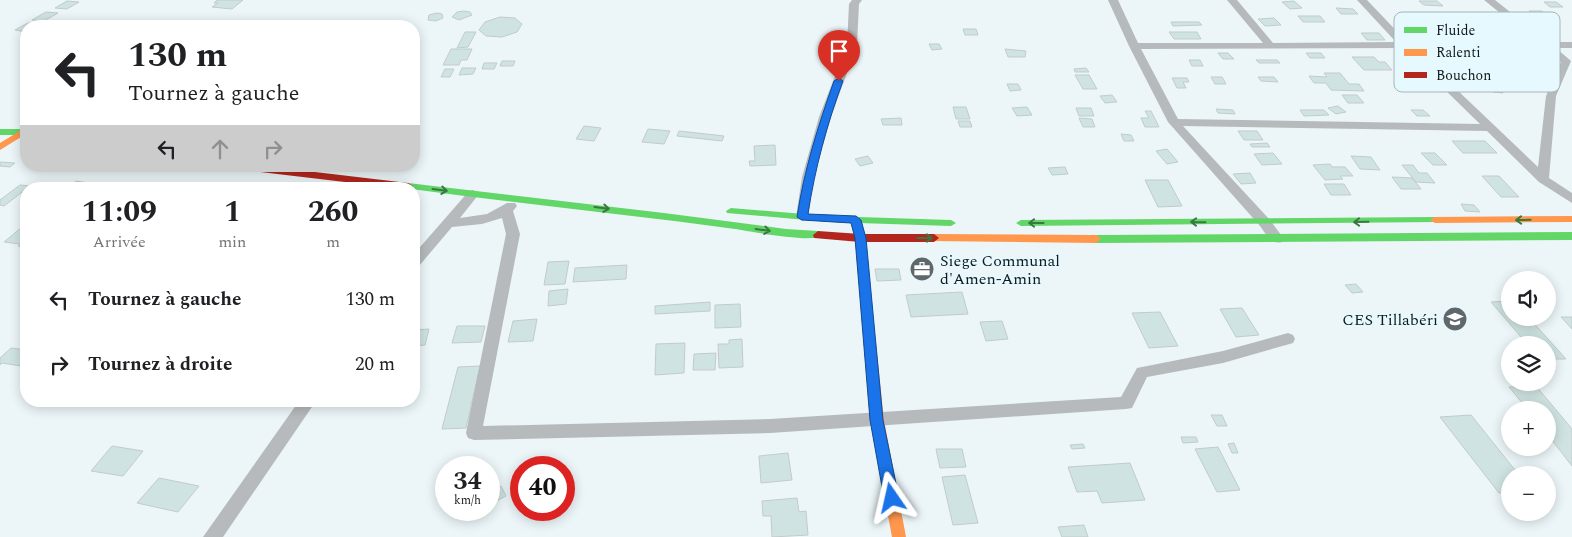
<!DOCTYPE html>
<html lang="fr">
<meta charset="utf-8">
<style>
body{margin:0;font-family:Spectral,serif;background:#f2f2f2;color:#202124;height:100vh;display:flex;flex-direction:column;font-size:19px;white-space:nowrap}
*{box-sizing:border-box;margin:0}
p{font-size:16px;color:#757577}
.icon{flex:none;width:28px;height:28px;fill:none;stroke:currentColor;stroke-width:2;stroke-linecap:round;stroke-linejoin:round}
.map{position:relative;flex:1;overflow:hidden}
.sheet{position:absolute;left:20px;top:182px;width:400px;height:225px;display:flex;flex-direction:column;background:#fff;border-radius:20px;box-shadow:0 2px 12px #0003}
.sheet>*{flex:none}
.guide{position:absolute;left:20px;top:20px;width:400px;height:152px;border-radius:20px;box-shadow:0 2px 12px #0003;background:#fff;color:#202124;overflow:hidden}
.controls{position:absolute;left:1501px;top:271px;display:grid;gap:10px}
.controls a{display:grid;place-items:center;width:55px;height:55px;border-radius:50%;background:#fff;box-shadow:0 2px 12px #0003;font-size:25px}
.speed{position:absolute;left:435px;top:456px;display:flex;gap:10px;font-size:25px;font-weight:700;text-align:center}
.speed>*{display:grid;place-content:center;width:65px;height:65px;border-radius:50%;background:#fff;box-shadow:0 2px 12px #0003;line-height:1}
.speed small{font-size:12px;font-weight:400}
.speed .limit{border:8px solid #d22;background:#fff;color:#111}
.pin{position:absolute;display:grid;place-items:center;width:42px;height:42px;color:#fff;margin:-51px -21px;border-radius:50% 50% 50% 0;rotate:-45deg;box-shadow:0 0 5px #0007}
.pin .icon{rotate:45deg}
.me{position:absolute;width:55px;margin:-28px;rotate:349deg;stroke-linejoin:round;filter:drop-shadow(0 0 4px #0008)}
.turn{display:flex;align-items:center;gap:18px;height:105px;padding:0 25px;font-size:22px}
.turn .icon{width:65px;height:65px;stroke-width:2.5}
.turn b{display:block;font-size:35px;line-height:42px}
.lanes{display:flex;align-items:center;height:48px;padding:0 25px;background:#0003;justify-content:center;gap:25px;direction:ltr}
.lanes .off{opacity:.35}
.eta{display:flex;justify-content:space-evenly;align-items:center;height:85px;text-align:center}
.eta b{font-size:30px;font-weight:700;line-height:35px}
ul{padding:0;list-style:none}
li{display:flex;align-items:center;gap:15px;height:65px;padding:0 25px}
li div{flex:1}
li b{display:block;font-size:19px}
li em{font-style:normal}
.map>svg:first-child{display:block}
.building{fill:#cfe4e2;stroke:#c2cbcb}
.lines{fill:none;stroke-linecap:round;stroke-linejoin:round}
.street{fill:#b6babc;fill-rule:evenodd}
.fast{fill:#63d668;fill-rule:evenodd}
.slow{fill:#ff974d;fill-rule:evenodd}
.jam{fill:#b3261e;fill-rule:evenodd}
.oneway{stroke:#3a7842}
.route{fill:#1a73e8;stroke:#114b97}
.labels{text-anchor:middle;stroke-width:4;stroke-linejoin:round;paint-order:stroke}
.poi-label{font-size:16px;fill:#121a1c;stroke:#e6f9fe;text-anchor:start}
.key{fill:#e6f9fe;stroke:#a6b6ba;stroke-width:1}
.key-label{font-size:14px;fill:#121a1c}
</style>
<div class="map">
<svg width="1572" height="537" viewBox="0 0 1572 537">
<rect width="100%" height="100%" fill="#ecf6f8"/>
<path class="building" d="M217 0H243L232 9 212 7 218 3H214Z
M67 1 79 2 67 9 55 8Z
M1294 1 1302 8 1290 9 1282 2Z
M1419 1H1437L1443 6 1424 5Z
M1544 2H1556L1563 7H1550Z
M1336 8 1353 9 1358 14H1341Z
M464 11 470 12 472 15 459 20 452 17 457 12Z
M1529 11H1542L1549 17H1537Z
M46 12 58 13 44 21 32 20Z
M437 13 442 14 443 18 436 21 428 20 429 15Z
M1298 16H1320L1325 22H1303Z
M500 17 515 18 522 24 517 32 502 37 486 36 479 30 485 22Z
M1274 18 1281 25 1265 26 1258 19Z
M1171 22H1199L1202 25 1173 26Z
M28 23 39 24 36 26H26V32L15 30Z
M963 29H976L978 35H965Z
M465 32H476L468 47 457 48Z
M1169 32H1197L1201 39H1174Z
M1361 33H1379L1385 40H1367Z
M929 44H939L942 49 932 50Z
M451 49H472L467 60H461L459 65H443Z
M1005 49 1026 51 1025 57H1008Z
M1218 53H1228L1234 59H1223Z
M1306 53H1321L1325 58H1310Z
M1352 57H1374L1379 62H1385L1392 70H1364Z
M1189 60H1200L1203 66H1192Z
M1256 60H1277L1280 63H1259Z
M502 61H515L513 66H500Z
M484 63H497L494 69H482Z
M462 68H476L473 74 459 75Z
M1086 68 1089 72H1075L1074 69Z
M445 69H454L450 77H441Z
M1324 73H1340L1349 84H1359L1364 91 1331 90 1326 83H1314L1309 76 1327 77Z
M1075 75H1089L1097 89H1083Z
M1211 77H1222L1226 84H1215Z
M1258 77H1274L1278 82 1261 81Z
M1172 78H1187L1189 82H1183L1186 88H1177Z
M1007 84H1018L1021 90 1010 91Z
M1485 84H1495L1503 93 1493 92Z
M1112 95 1117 102 1105 103 1100 96Z
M1342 95H1357L1364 103H1348Z
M1338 106 1346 112 1336 114 1328 108Z
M953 107H966L970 119H956Z
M1027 107 1032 115 1017 116 1012 108Z
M1076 108H1091L1094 116H1079Z
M1216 109 1233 110 1235 114 1218 113Z
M1300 110H1324L1329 115 1304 116Z
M1411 110H1423L1430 116H1417Z
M1145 111H1151L1159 127H1145L1141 118H1149Z
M901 118 902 125H883L881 119Z
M1079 118 1092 119 1095 127H1083Z
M958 121H970L972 127H960Z
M584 126 601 128 594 141 576 139Z
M648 129 670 131 664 144 642 142Z
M679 131 724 136 722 141 677 136Z
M1238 131H1257L1263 140H1244Z
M1121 134 1131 135 1134 141H1124Z
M1452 141H1485L1497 153H1463Z
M1267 143 1270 147H1252L1250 144Z
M775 145 776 165 750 166 749 161H755L754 146Z
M1167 149 1178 162 1167 164 1156 151Z
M1273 153 1282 164 1262 165 1254 154Z
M1421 153H1435L1447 165H1433Z
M868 156 873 163 860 166 855 159Z
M1351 156 1371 157 1380 170 1360 169Z
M0 162 15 163 10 167 0 166Z
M1330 164 1332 167H1345L1353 176H1340L1343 179 1325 180 1313 165Z
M1402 165H1413L1419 173H1427L1435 183 1416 182Z
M1065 167 1068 174 1052 175 1048 168Z
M1250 173 1256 183 1241 184 1233 174Z
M1482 176H1499L1519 197H1501Z
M1392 177 1412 178 1421 189H1401Z
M1145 180H1168L1182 206 1158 207Z
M76 181 101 185 96 189H67Z
M111 184 126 186 123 189H105Z
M1324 184H1344L1351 195H1331Z
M20 185 30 186 4 206 0 205V200Z
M1461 204 1474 205 1480 212 1465 211Z
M21 228H26V247L18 246 20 244 4 242Z
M569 261 565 284 544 285 548 262Z
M627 265 626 279 573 282 575 268Z
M875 269H899L901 280 877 281Z
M1356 284 1363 292 1352 293 1345 285Z
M568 289 566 304 548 306 549 291Z
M962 292 968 314 911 317 906 295Z
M1510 301V318H1529L1566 359H1548V345H1528L1491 302Z
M710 302V311L655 314V306Z
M740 304 741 327 715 328V305Z
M1242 308 1259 335 1236 337 1220 309Z
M1160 312 1178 346 1149 348 1132 313Z
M1561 317H1572V329Z
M537 319 533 341 508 342 513 321Z
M1002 321 1008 339 986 341 980 322Z
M457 326H485L481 342 452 343Z
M429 329 425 345 414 346V330Z
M742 339 743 367 719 368 718 344H729V340Z
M685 343 684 373 655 375 656 344Z
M11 348 26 350V361L21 366 2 363 0 365V358Z
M716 353 715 370H693L694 354Z
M480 366 466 428 442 429 458 367Z
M1536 386 1572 429V466L1548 435V410H1528L1509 387Z
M1211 415H1222L1227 426H1217Z
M1471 415 1519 475H1510V492L1499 493 1440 417Z
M1181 437H1196L1198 442 1183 443Z
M1234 443 1238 453H1232L1228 444Z
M1083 444 1085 448 1072 449 1070 445Z
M112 446 143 451 123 476 91 471Z
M1218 447 1240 490 1217 492 1195 449Z
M936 449H962L966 467 940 468Z
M788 453 792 480 761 483 759 456Z
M1130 463 1145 500 1102 503 1097 491 1077 492 1068 467Z
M965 475 978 523 953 525 942 477Z
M159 478 199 486 178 512 137 503Z
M501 486 506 496 489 505V493Z
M797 498 799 512 806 511 808 535 772 537 771 516H763L762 501Z
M1084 525 1088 537H1062L1058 527Z"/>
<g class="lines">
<path class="street" d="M852 0H862L859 4 857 45 831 117 814 177 808 217 802 221 796 217 802 177 819 117 847 45 849 4Z
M1108 0H1118L1138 43H1263L1227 0H1237L1273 43 1396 42 1357 0H1367L1407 42H1536L1484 0H1495L1548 42H1572V48H1556L1571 61 1556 96 1549 178 1572 193V203L1539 182 1487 131 1183 126 1270 220 1284 239 1282 242C1271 245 1266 234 1260 226L1168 122 1129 46ZM1402 48 1480 124 1178 119 1141 49ZM1413 48H1543L1561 62 1546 96 1538 167Z
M473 190 479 194 460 218 487 214 507 203H515L517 206 513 211 520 234 483 426 770 419 1121 397 1137 368 1223 351 1288 333 1293 335 1295 339 1293 343 1223 363 1147 377 1132 408 1126 409 770 433 474 440 468 438 466 433 506 234 502 218 482 224 452 227 419 266 414 268V254L469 191Z
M299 401H316L223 537H203Z"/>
<path class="fast" d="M0 129H26V135H0Z
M408 183 664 213 786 229 818 231 823 235C815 244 749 231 735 229 625 214 512 203 404 188L403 186 404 184Z
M731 208 828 216 951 220 956 223 951 226 828 222 727 213 726 211Z
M1435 217 1439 218 1440 220 1439 222 1021 226 1016 223 1021 220Z
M1572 232V240L1096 243 1091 239 1096 235Z"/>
<path class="slow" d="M23 129 26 130V134L0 150V143Z
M1572 216V222L1435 223 1430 220 1435 217Z
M855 217 860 220 865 238 884 420 906 537H892L870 420 855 238 850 220Z
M934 234 1096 235 1101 239 1096 243 930 241 929 238 930 235Z"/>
<path class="jam" d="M231 166H264L408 183 413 186 412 188 404 189 236 169Z
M818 231 860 234H934L939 238 934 242H860L814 238 813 235Z"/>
</g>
<defs><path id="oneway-shaft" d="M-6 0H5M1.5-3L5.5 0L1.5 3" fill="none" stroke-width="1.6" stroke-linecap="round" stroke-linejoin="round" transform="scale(1.25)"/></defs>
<g class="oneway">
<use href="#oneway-shaft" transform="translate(440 190) rotate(7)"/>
<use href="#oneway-shaft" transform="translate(602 208) rotate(7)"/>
<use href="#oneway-shaft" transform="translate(1523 220) rotate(179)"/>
<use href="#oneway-shaft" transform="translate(1198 222) rotate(-179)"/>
<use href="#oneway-shaft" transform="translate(1361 222) rotate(179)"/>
<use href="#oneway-shaft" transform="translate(1036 223) rotate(-180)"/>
<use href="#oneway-shaft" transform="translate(763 230) rotate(8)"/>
<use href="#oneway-shaft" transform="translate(925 238)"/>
</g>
<path class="route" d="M839 78 843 81C827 124 815 168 808 214L856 216 861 220 866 238 883 420 899 498 897 502 892 504 886 502 884 498 870 420 855 238 851 223 802 220 797 217C804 170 818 126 834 81Z"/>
<defs>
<symbol id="office-disc" viewBox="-11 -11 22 22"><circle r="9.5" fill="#5e6769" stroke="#e6f9fe"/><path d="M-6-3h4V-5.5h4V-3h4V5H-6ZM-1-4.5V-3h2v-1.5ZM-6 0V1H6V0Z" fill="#fff"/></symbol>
<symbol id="school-disc" viewBox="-11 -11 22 22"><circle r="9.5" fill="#5e6769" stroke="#e6f9fe"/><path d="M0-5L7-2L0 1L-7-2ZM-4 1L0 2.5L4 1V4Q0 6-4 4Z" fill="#fff"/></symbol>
</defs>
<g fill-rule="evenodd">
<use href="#office-disc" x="908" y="255" width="28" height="28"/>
<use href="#school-disc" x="1441" y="305" width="28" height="28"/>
</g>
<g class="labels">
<g class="poi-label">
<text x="940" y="266">Siege Communal<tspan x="940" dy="18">d'Amen-Amin</tspan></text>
<text x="1438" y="325" text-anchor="end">CES Tillabéri</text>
</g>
</g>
<rect x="1394" y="12" width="166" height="80" rx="8" class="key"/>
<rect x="1404" y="27" width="23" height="6" fill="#63d668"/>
<rect x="1404" y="49" width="23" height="7" fill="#ff974d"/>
<rect x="1404" y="72" width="23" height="6" fill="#b3261e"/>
<g class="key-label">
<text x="1436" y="35">Fluide</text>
<text x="1436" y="57">Ralenti</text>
<text x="1436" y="80">Bouchon</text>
</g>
</svg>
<div class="controls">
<a><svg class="icon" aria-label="sound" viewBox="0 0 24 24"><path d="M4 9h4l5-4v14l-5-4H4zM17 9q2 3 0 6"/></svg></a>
<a><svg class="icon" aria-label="layers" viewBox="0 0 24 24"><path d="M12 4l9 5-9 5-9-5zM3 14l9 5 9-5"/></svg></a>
<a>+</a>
<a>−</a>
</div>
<div class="speed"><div>34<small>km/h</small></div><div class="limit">40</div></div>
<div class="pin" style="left:839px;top:81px;background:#d93025"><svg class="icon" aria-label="arrive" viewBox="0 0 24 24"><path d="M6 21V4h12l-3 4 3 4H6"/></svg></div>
<svg class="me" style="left:892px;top:498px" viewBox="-20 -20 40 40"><path d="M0-17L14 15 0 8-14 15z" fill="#1a73e8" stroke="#fff" stroke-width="4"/></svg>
<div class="guide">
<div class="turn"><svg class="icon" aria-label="left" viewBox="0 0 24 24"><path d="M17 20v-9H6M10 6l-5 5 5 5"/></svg><div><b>130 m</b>Tournez à gauche</div></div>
<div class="lanes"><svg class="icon" aria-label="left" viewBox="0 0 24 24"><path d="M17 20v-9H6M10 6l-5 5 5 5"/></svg><svg class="icon off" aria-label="ahead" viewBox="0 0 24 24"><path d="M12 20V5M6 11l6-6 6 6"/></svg><svg class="icon off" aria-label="right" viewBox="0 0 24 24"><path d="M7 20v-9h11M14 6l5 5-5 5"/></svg></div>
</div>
<section class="sheet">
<div class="eta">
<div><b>11:09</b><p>Arrivée</p></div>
<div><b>1</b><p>min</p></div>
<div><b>260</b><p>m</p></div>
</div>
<ul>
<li><svg class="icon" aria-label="left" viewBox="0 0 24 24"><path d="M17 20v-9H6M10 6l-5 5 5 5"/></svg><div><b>Tournez à gauche</b></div><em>130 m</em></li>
<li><svg class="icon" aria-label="right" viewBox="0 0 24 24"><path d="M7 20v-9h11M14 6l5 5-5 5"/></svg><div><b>Tournez à droite</b></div><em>20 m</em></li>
</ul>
</section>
</div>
